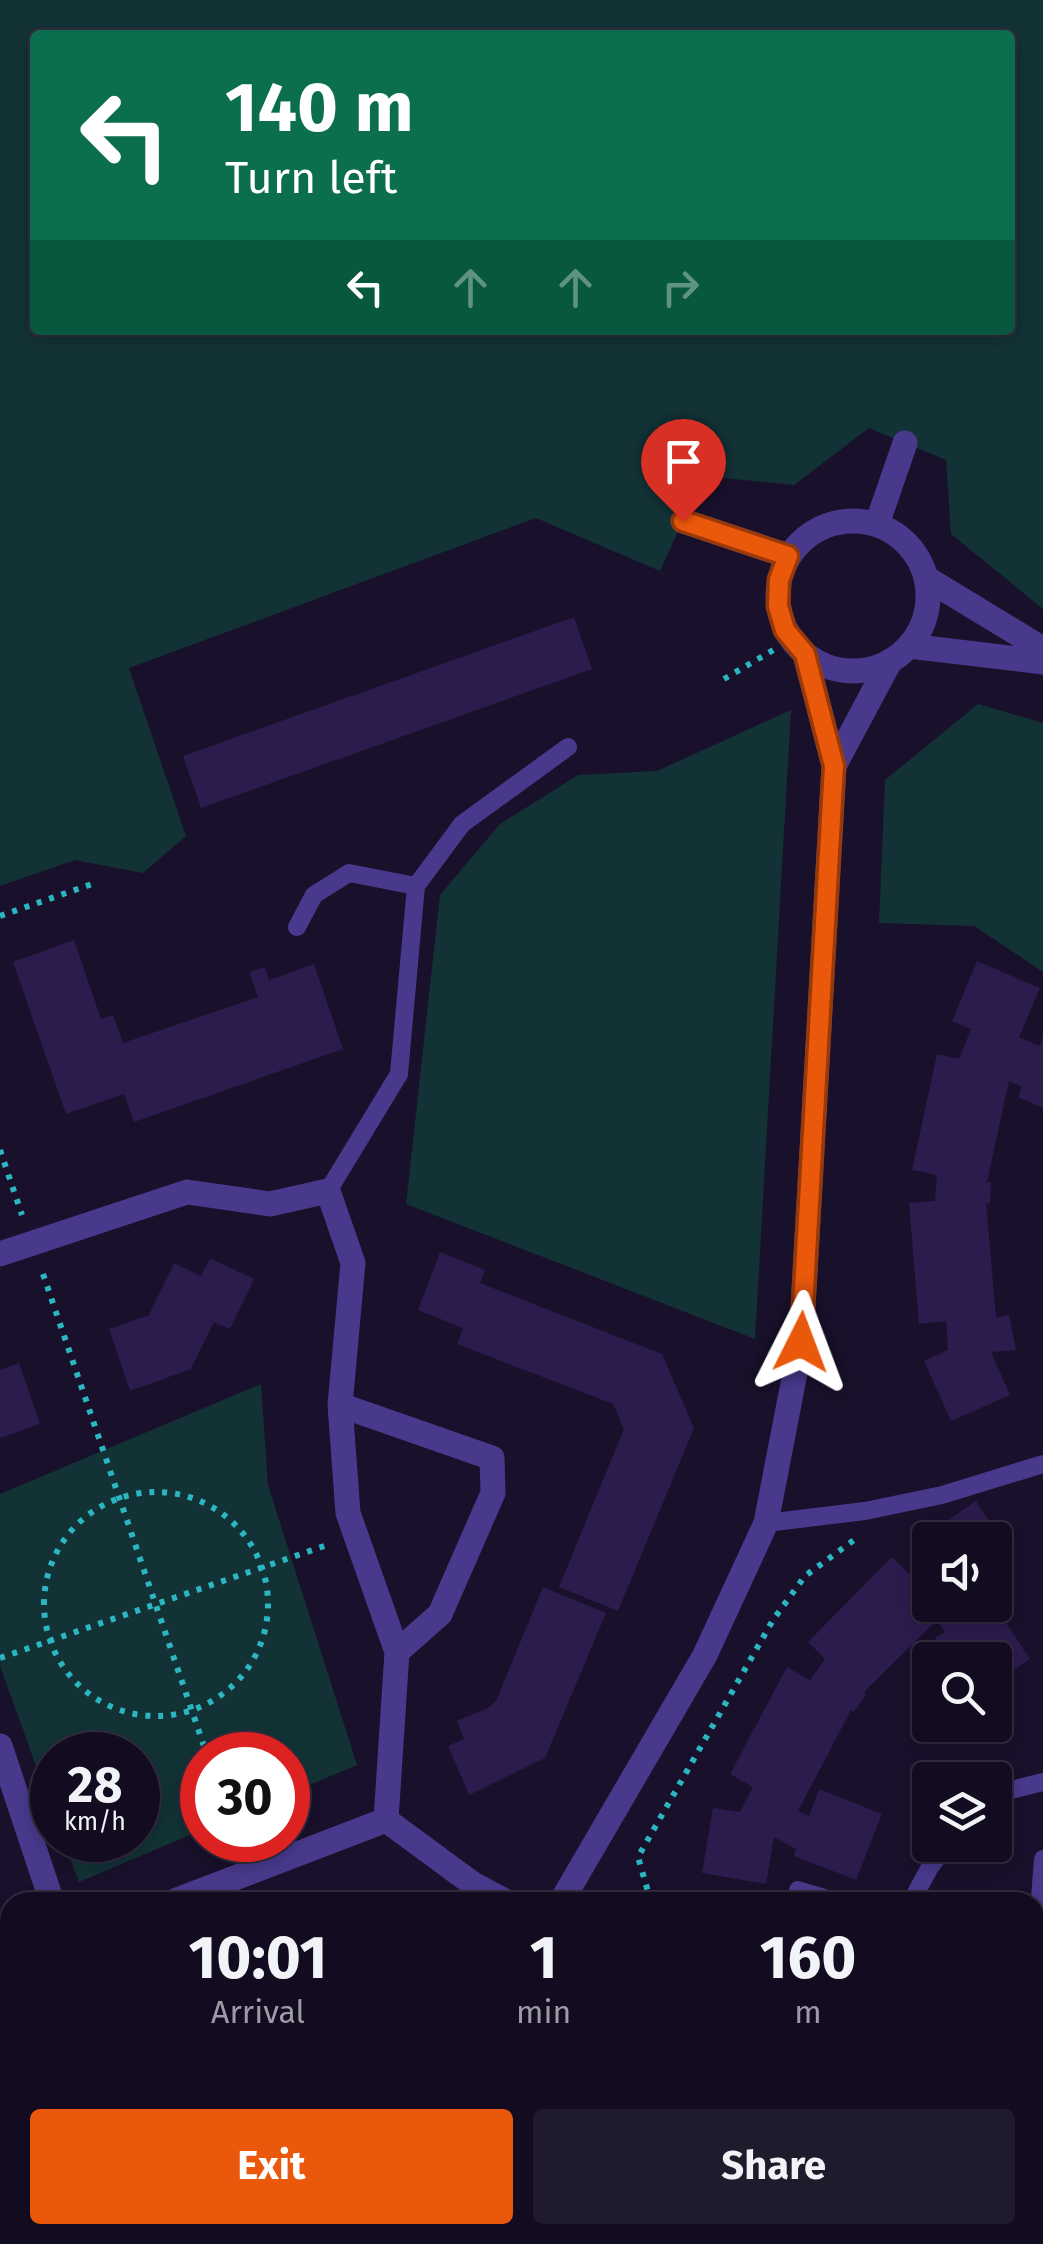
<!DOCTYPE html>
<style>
body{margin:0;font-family:"Fira Sans",sans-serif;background:#201a2d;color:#f1f3f6;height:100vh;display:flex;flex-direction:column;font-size:38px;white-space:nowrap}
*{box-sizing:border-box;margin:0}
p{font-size:32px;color:#9d9ba5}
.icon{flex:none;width:55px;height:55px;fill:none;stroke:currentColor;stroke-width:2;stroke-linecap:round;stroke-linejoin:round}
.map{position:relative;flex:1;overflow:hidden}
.details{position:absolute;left:0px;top:1892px;width:1045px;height:352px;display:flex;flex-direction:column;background:#130c20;border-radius:30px 30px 0 0;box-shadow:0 5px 15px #0003,0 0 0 2px #322c3e}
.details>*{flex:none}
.top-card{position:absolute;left:30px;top:30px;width:985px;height:305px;border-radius:10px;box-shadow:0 5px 15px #0003,0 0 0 2px #322c3e;background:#0b6e4f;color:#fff;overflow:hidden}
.fabs{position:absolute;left:912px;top:1522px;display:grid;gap:20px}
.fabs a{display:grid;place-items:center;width:100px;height:100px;border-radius:10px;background:#130c20;box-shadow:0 5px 15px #0003,0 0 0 2px #322c3e;font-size:50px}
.speed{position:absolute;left:30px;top:1732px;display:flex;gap:20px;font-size:50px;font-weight:700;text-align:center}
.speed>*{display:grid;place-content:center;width:130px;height:130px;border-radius:50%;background:#130c20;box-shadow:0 5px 15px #0003,0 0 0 2px #322c3e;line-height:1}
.speed small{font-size:25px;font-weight:400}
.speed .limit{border:15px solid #d22;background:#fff;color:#111}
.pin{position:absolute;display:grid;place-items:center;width:85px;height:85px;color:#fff;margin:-102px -42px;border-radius:50% 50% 50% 0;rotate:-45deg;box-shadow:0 0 10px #0007}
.pin .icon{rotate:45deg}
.me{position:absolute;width:110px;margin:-55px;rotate:3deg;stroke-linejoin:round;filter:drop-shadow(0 0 8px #0008)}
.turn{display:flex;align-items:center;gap:35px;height:210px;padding:0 30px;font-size:45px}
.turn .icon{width:130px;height:130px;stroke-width:2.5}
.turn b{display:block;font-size:70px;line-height:85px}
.lanes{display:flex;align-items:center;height:95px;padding:0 30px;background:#0003;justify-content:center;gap:50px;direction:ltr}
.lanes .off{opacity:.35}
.eta{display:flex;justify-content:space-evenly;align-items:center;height:170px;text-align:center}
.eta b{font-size:60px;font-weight:700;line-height:70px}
.button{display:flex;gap:20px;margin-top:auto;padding:20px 30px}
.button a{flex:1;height:115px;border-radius:10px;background:#ea580c;color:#fff;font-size:40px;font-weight:700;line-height:115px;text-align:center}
.button a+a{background:#201a2d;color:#f1f3f6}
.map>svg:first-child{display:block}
.green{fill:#123236;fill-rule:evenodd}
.building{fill:#2c1b4d}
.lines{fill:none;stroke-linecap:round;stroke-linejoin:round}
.path{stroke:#2bb6c2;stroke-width:6;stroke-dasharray:5 8;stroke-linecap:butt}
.service{stroke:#48398c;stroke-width:18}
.minor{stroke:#48398c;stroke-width:25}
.route-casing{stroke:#983908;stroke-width:25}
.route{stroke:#ea580c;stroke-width:18}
</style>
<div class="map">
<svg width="1043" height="2244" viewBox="0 0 1043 2244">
<rect width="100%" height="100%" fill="#19102b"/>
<path class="green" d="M0 0H1043V609L951 534 946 460 869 428 794 485 703 476 660 571 536 518 129 668 186 836 143 873 75 860 0 886ZM35 35H1010V330H35Z
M978 704 1043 723V972L974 926 879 923 885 780Z
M791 710 755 1339 406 1204 440 895 500 824 578 775 657 771Z
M261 1384 268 1485 357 1765 288 1794V1755H202V1830L79 1882 63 1840H138V1755H52V1810L0 1666V1494Z"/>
<path class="building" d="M574 617 592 669 201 808 183 756Z
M74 940 101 1019 113 1015 123 1043 258 997 249 972 265 967 269 980 314 964 343 1049 134 1122 124 1094 66 1114 13 962Z
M977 961 1040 988 1019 1037 1039 1046 1043 1036V1108L1018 1097 1022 1087 1009 1081 987 1182H991L990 1204 986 1203 996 1317 1009 1315 1016 1350 991 1352 1010 1395 951 1421 924 1361 948 1350 946 1321 919 1324 909 1203 935 1201 937 1175 912 1170 937 1054 959 1059 971 1029 952 1021Z
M440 1252 485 1270 480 1283 662 1354 694 1428 618 1611 559 1587 624 1429 613 1404 457 1344 463 1328 418 1310Z
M210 1258 254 1279 230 1329 214 1322 191 1369 130 1391 109 1329 149 1315 174 1263 201 1276Z
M19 1363 40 1424 0 1438V1370Z
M976 1501 1014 1559 995 1572V1540H930V1548L923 1538Z
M892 1557 908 1573 930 1558V1605H994L1030 1659 995 1682V1660H950L935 1638 945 1632 937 1620 864 1692 866 1695 854 1712 851 1710 798 1811 809 1816 819 1789 882 1814 856 1880 794 1856 796 1849 774 1837 766 1884 702 1873 713 1808 740 1812 753 1787 730 1774 787 1667 810 1680 825 1659 808 1642Z
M543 1587 606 1613 545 1758 469 1795 448 1746 464 1739 457 1721 488 1708 496 1701Z
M10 2024V2093L0 2096V2028Z
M75 2235H131L134 2244H70L67 2238Z
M246 2235H312L331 2244H242Z
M604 2235H766L751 2244H626L622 2236 609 2244Z"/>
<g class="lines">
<path class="path" d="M724 679 775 649
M0 916 95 883
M0 1150 22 1215
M43 1274 207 1755
M44 1604a112 112 0 1 1 224 0a112 112 0 1 1-224 0Z
M0 1658 330 1544
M651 1902 638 1857 773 1620 805 1576 854 1540
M170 2235 173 2244"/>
<path class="service" d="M297 927 314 895 349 873 416 886
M328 1191 399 1074 416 886 462 824 568 747
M766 1523 865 1511 942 1495 1043 1464
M995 1794 1043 1782
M798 1890 838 1902
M911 1902 930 1867 947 1845
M1035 1962 1043 1859
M560 2244V2235
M1013 2244 1014 2235"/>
<path class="minor" d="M683 521 788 556
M778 596a75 75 0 1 1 150 0a75 75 0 1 1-150 0Z
M877 524 905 443
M926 578 1043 649
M909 646 1043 662
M834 766 890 661
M0 1254 187 1192 270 1204 328 1191 353 1263 340 1405 348 1513 397 1652 386 1820 473 1884 507 1902
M340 1405 492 1458 493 1493 440 1614 397 1652
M0 1746 52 1902
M172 1902 386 1820
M561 1902 705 1655 766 1523 801 1342 834 766 805 654
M0 2166 10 2162
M436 2244 438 2235"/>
</g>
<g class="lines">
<defs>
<path id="route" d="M683 521 788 556 779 580 778 606 785 630 805 654 834 766 801 1342"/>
</defs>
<use href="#route" class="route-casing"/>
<use href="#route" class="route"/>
</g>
</svg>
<div class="fabs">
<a><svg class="icon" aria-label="sound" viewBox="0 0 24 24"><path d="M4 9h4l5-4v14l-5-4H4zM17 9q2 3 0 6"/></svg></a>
<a><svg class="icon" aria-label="search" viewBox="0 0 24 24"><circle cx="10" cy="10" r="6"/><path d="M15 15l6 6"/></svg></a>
<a><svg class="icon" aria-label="layers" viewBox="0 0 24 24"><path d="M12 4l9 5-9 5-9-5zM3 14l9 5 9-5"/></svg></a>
</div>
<div class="speed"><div>28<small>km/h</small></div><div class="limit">30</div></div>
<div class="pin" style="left:683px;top:521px;background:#d93025"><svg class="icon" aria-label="arrive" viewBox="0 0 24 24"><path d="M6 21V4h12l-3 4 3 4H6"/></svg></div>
<svg class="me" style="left:801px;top:1342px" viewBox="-20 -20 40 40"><path d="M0-17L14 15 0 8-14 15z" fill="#ea580c" stroke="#fff" stroke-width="4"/></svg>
<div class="top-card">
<div class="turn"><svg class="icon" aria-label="left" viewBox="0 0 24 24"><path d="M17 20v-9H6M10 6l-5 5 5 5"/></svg><div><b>140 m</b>Turn left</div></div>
<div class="lanes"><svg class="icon" aria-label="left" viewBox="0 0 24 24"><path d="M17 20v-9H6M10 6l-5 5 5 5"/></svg><svg class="icon off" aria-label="ahead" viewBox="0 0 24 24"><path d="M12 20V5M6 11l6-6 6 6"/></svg><svg class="icon off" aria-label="ahead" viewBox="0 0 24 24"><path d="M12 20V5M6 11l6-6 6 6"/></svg><svg class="icon off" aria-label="right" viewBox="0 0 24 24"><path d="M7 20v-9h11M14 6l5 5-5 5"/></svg></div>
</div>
<section class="details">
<div class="eta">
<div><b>10:01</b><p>Arrival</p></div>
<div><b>1</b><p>min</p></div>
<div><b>160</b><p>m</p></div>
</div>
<div class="button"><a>Exit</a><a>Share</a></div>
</section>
</div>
